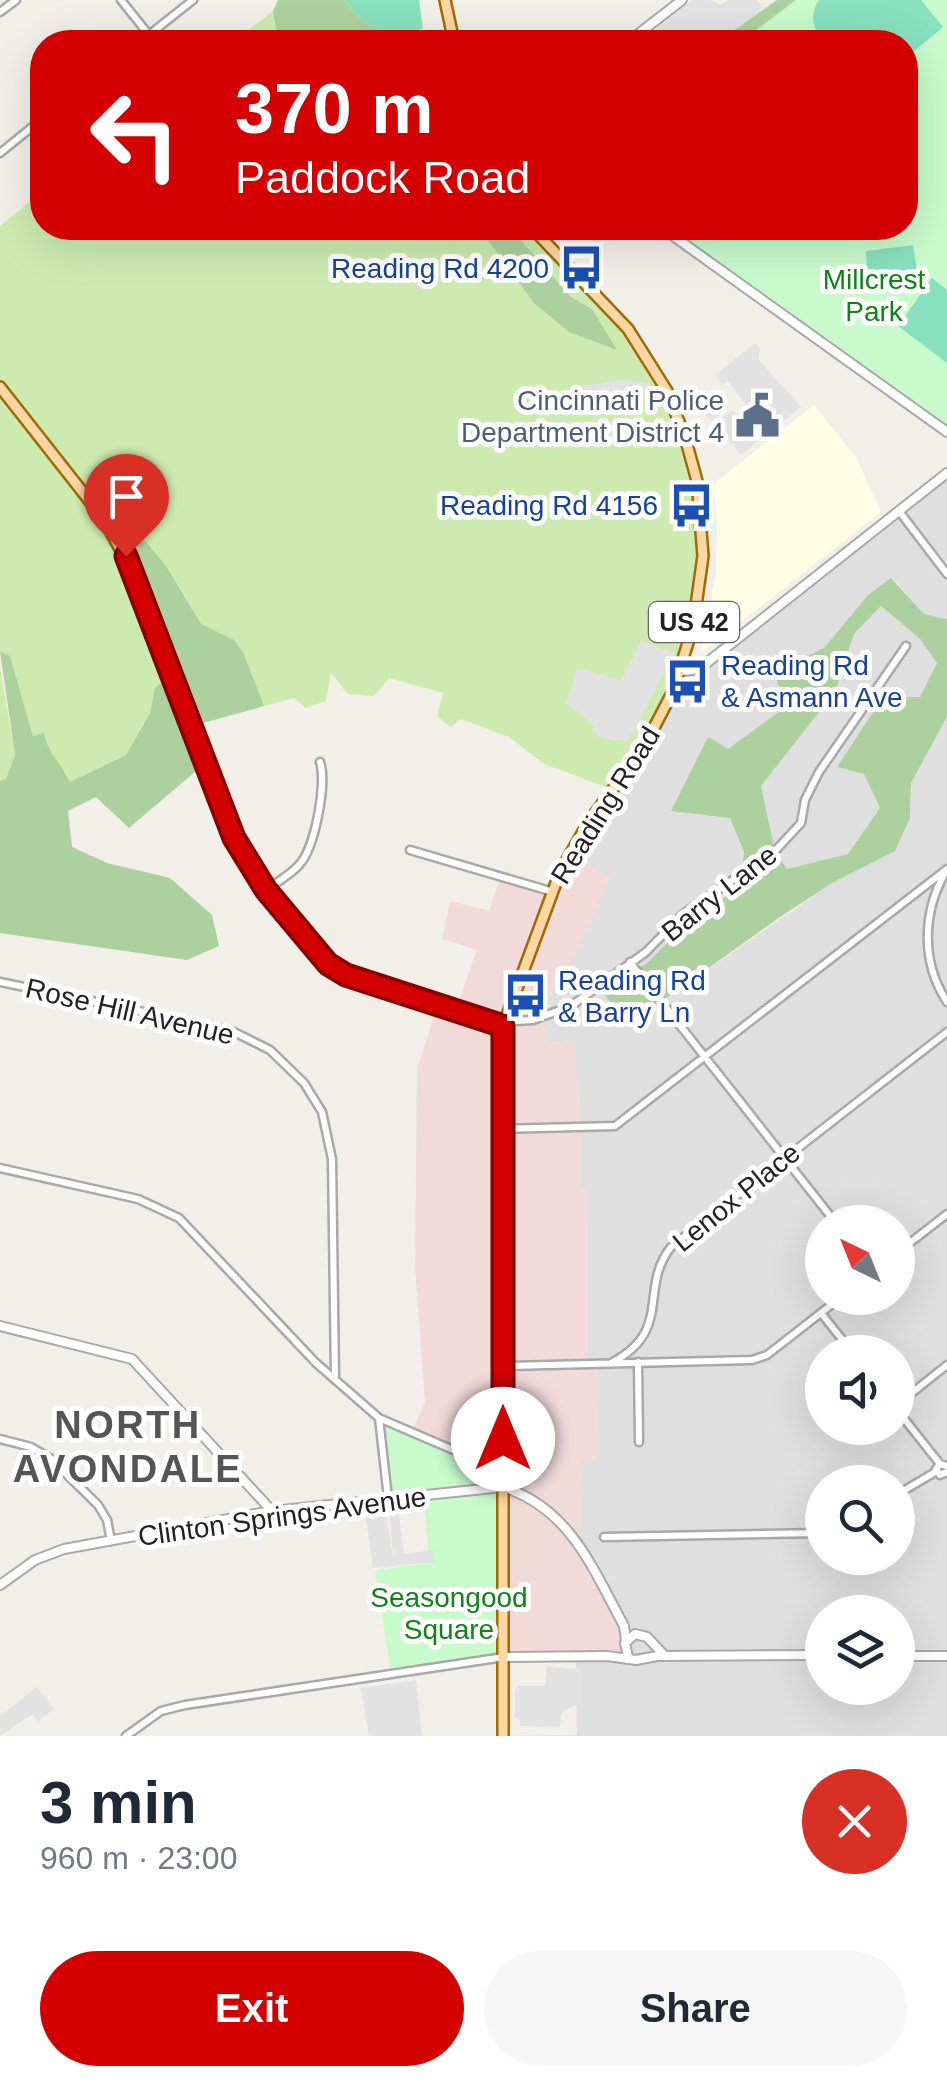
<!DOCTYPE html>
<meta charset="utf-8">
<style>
body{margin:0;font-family:Helvetica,sans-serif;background:#f6f6f7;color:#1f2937;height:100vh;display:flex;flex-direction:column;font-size:38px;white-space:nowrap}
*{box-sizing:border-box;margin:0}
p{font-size:32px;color:#747a83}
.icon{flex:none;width:55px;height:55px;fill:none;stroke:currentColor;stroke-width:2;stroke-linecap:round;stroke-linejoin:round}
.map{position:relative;height:1736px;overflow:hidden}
.side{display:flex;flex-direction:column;background:#fff;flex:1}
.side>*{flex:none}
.banner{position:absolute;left:30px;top:30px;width:888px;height:210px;border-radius:40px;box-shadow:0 10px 40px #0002;background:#d40000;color:#fff;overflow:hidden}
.needle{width:65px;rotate:317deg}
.buttons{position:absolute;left:805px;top:1205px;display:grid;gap:20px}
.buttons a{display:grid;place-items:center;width:110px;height:110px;border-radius:50%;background:#fff;box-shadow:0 10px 40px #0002;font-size:50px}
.pin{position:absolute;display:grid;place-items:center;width:85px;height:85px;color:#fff;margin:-102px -42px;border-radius:50% 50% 50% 0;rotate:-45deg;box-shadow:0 0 10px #0007}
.pin .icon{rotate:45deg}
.me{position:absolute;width:110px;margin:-55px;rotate:0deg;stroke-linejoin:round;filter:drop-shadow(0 0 8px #0008)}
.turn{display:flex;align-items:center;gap:35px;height:210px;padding:0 40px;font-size:45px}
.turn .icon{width:130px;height:130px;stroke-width:2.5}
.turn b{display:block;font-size:70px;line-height:85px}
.round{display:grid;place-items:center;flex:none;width:105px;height:105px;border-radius:52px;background:#f6f6f7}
.overview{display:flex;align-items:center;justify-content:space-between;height:170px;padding:0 40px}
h1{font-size:60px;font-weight:700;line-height:75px}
.button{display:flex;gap:20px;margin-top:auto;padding:20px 40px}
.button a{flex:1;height:115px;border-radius:60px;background:#d40000;color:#fff;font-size:40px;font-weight:700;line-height:115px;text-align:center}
.button a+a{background:#f6f6f7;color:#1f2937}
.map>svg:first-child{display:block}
.residential{fill:#e0dfdf;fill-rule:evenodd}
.commercial{fill:#f2dad9}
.education{fill:#ffffe5}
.grass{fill:#cdebb0}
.forest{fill:#add19e;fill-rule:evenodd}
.park{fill:#c8facc}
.pitch{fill:#88e0be}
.parking{fill:#e2e2e2}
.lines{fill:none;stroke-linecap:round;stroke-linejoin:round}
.minor-casing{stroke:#a9a9a9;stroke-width:11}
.tertiary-casing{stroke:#a9a9a9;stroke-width:12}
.primary-casing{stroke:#a06b00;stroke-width:14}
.minor{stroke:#fff;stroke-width:6}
.tertiary{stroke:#fff;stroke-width:8}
.primary{stroke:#fcd6a4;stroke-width:9}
.route-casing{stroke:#8a0000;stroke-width:25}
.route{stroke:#d40000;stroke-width:18}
.labels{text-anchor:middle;stroke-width:10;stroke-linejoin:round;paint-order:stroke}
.shield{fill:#fff;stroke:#646464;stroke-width:2.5}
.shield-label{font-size:25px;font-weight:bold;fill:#222}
.transit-label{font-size:28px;fill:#164399;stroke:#fff;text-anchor:end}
.park-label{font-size:28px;fill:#0c8416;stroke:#fff}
.service-label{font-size:28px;fill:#4e5e75;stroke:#fff;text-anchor:end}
.street-label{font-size:28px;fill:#222;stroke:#fff}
.district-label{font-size:38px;font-weight:bold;letter-spacing:2.5px;fill:#555;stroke:#fff}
</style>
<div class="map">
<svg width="947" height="1736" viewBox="0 0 947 1736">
<rect width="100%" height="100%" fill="#f2efe9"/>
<path class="residential" d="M947 473V619L924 614 892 578 868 595 824 648 773 672 787 706 728 750 707 737 730 818 744 852 740 886 684 926 647 963 662 1001 834 882 910 818 911 783 947 717V1736H504L577 1735 576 1656H607L617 1650 580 1543 582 1460 598 1459 597 1364H587L586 1189H580L581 1127 573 1041 546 1043 543 1018 561 965 569 968 576 949 569 855 681 671 692 670ZM822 1222H898V1298H822ZM822 1352H898V1428H822ZM822 1482H898V1558H822ZM822 1612H898V1688H822Z
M881 606 920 639 938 663 920 697 838 767 864 774 880 808 849 854 787 869 775 851 761 786 835 692 854 634Z"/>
<path class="commercial" d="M569 855 610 877 569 968 561 966 543 1018 546 1043 574 1041 581 1127 580 1188 586 1189 587 1363H597L598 1460 582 1461 580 1543 624 1626V1646L607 1656 504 1657 412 1431 425 1402 415 1267 417 1069 438 1004 456 1009 477 950 442 939 450 901 489 911 501 876 550 891Z"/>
<path class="education" d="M814 405 857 459 881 512 701 653 716 574 717 521 713 484Z"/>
<path class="grass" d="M273 11 278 42H233Z
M42 192V228H532L610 310 656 370 697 481 701 585 672 693 614 790 544 764 509 737 461 719 451 727 437 716 443 693 389 678 374 696 348 694 331 673 326 701 306 708 294 698 192 726 155 688 150 713 126 755 70 783 65 771 33 737 10 656 0 651V226Z
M0 668 15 755 6 780 0 781Z"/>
<path class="forest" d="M278 0H344C359 19 376 37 402 33L404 42H278L273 11Z
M777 0H796L781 12 810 42H717Z
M479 228H510L571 297 592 309 617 350 569 332 534 303Z
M133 526 166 566 201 624 234 640 243 652 264 706 181 729 196 771 129 828 96 797 68 811 72 847 107 863 170 878 212 915 219 946 187 960 0 933V781L6 779 15 755 0 651 10 656 33 736 44 733C49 756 61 762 70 782L126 755 150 713 155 688 181 667 143 570Z
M891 578 924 614 947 619V717L911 783 910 818 895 851 834 882 783 915 662 1001 639 1023 624 1020 601 990 647 963 684 926 740 886 744 852 730 818 671 811 708 737 728 749 787 706 773 672 824 648 868 595ZM881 606 920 639 937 663 920 697H883L837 767 864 774 880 808 848 854 787 869 775 851 761 786 835 692 854 634Z"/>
<path class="park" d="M796 0H947V432L662 228H905V42H740Z
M379 1418 479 1461 503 1487 504 1657 391 1674 375 1571 429 1562 424 1495 388 1498Z"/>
<path class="pitch" d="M344 0H419L423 29C381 37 371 34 344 0Z
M819 0H921L943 27 905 59V42H822C813 27 809 15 819 0Z
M913 245 917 269 867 275 866 251Z
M932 278 947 290V363L898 326Z"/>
<path class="parking" d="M692 0H711L720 5 728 0H756L763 7 745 23 714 42H653L648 36Z
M755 343 760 349 758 359 801 407 741 455 716 423 732 410 737 414 747 406 728 381 722 384 715 375Z
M620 380 650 383 649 389 654 399 652 405 623 401 620 392 605 394 606 404 575 405V387Z
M714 392 727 408 711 421 698 405Z
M641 641 674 653 628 741 599 738 590 722 565 702 570 694 577 668 621 680Z
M365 1512 386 1513 393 1558 390 1516 399 1514 404 1554 433 1550 434 1562 373 1568Z
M547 1666 571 1669 582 1666 581 1704 565 1710 561 1715 560 1727 520 1726V1720L515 1718V1691L518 1686H545Z
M416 1680 422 1736H369L361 1688Z
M37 1687 54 1709 38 1721 32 1714 0 1736V1716Z"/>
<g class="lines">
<defs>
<path id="minor" d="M121 0 149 35
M0 12 16 0
M140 42 193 0
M0 153 42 119
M899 511 947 574
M410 850 550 891
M946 871C922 913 921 962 947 1002
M266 890C277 882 290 875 299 865 315 848 327 784 320 762
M630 962 835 1222
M0 982 230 1030 270 1050 304 1083 322 1112 332 1159 335 1377
M506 1018 516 1021 533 1020 571 1006 646 952 683 914 775 851 801 823 805 800 819 772 906 646
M503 1129 615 1126 947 869
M0 1168 138 1199 179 1218 316 1363 379 1418 388 1498
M898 1252 947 1214
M821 1313 852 1352
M638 1362 639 1442
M611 1363C674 1330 638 1289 671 1247L947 1032
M503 1366 752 1360 767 1355 840 1298
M898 1404 947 1365
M898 1411 940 1464
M379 1418 479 1461
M0 1439 31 1447 50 1458 98 1505 107 1520 111 1541
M947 1466 940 1464 936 1469 940 1475 947 1472
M898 1494 937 1471
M604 1537 822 1533
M126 1736 161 1711 185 1705 504 1657"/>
<path id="tertiary" d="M628 42 682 0
M662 228 947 432
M681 671 692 670 704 665 947 473
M0 1326 132 1359 272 1511
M0 1585 35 1560 64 1549 272 1511 503 1487C570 1508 593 1569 624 1626L626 1640
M898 1656H947
M504 1657 607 1656 636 1660 657 1656 822 1655
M628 1657 625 1643 635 1634 647 1637 665 1656"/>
<path id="primary" d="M445 0 454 42
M0 387 103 518 135 576 234 838 266 890 328 964 345 975 503 1026
M503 1736V1026L560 872 588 823 644 747 672 693 693 627 703 556 697 481 685 437 667 391 628 329 532 228"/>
</defs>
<use href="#minor" class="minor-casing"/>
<use href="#tertiary" class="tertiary-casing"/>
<use href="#primary" class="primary-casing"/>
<use href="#minor" class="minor"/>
<use href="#tertiary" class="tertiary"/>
<use href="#primary" class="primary"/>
</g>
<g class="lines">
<defs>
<path id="route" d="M126 556 234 838 266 890 328 964 346 975 503 1026V1439"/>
</defs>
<use href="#route" class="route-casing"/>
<use href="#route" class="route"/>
</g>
<defs>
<symbol id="bus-bare" viewBox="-9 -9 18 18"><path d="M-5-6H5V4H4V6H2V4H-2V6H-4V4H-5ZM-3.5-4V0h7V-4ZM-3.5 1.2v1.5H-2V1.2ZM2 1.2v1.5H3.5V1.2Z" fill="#1a4fb4" stroke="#fff" stroke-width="2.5" paint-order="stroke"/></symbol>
<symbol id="civic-bare" viewBox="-9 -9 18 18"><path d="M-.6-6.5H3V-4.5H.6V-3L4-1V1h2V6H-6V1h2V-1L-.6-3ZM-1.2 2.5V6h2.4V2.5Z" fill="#5c6f8a" stroke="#fff" stroke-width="2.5" paint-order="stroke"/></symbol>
</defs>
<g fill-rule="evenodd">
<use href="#bus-bare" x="550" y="236" width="63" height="63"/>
<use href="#civic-bare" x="726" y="384" width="63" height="63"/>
<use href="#bus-bare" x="660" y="474" width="63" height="63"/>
<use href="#bus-bare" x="656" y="650" width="63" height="63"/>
<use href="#bus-bare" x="494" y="964" width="63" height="63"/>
</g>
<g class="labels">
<rect class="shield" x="649" y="602" width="90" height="40" rx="8"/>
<g class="shield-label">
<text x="694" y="631">US 42</text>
</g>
<g class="transit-label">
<text x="549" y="278">Reading Rd 4200</text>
<text x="658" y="515">Reading Rd 4156</text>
<text x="721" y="675" text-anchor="start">Reading Rd<tspan x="721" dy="32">&amp; Asmann Ave</tspan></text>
<text x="558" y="990" text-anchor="start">Reading Rd<tspan x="558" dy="32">&amp; Barry Ln</tspan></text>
</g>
<g class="park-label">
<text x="874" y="289">Millcrest<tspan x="874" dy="32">Park</tspan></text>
<text x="449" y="1607">Seasongood<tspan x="449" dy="32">Square</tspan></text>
</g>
<g class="service-label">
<text x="724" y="410">Cincinnati Police<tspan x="724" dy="32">Department District 4</tspan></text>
</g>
<g class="street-label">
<text transform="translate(605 805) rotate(-58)" y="10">Reading Road</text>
<text transform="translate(719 893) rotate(-38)" y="10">Barry Lane</text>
<text transform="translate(130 1011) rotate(13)" y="10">Rose Hill Avenue</text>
<text transform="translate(736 1197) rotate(-39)" y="10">Lenox Place</text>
<text transform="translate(282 1516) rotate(-8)" y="10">Clinton Springs Avenue</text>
</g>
<g class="district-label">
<text x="128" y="1438">NORTH<tspan x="128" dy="44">AVONDALE</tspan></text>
</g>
</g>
</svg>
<div class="buttons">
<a><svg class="needle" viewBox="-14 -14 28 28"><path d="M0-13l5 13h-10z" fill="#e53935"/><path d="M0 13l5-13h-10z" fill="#747a83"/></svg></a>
<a><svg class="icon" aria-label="sound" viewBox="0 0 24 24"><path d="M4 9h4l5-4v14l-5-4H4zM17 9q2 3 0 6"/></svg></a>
<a><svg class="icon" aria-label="search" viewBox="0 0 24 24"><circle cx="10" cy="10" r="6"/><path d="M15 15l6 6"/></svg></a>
<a><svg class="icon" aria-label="layers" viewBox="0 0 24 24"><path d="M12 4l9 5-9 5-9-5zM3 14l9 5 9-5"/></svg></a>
</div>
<div class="pin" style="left:126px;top:556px;background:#d93025"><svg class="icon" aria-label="arrive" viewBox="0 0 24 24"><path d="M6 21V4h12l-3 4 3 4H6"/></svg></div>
<svg class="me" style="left:503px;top:1439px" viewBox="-20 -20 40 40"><circle r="19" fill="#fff"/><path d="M0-13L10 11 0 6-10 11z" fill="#d40000"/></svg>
<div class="banner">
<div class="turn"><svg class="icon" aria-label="left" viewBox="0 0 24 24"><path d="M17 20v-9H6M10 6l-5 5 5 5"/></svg><div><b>370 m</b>Paddock Road</div></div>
</div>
</div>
<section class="side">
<div class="overview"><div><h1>3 min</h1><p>960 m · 23:00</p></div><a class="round" style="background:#d93025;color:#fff"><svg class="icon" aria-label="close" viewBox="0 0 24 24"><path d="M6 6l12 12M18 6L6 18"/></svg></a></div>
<div class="button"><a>Exit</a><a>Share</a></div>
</section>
